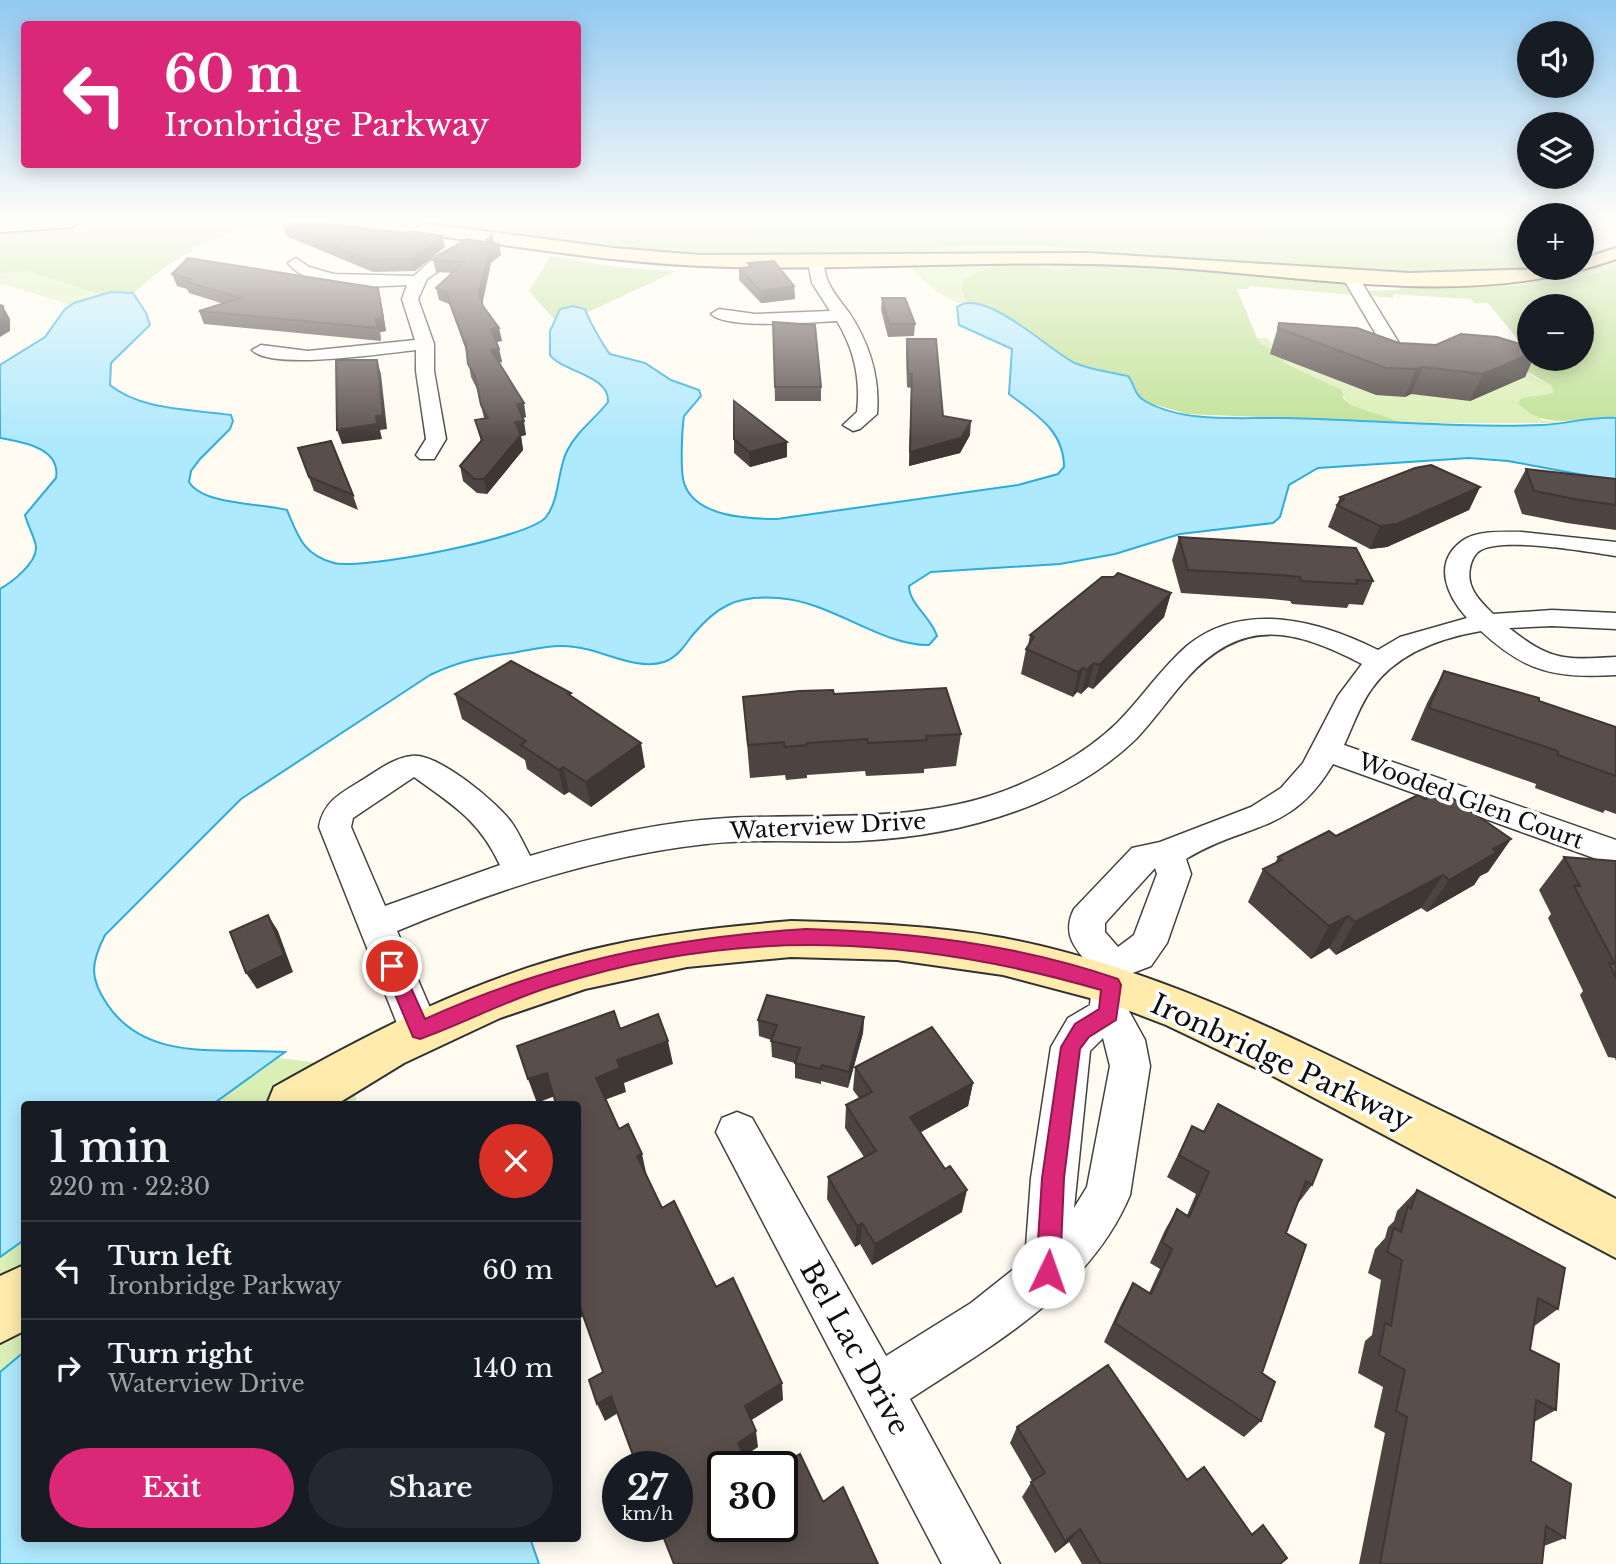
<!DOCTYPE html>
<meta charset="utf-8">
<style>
body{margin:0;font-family:"Libre Baskerville",serif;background:#242831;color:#f1f3f6;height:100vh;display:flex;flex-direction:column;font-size:26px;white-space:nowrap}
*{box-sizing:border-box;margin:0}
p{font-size:23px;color:#9ea1a6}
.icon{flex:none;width:38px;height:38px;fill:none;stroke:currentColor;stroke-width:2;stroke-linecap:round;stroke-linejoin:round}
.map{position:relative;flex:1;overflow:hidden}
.drawer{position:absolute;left:21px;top:1101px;width:560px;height:441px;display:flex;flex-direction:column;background:#171b24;border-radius:7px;box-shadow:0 4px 18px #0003}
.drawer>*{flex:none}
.guide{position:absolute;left:21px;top:21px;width:560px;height:147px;border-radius:7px;box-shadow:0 4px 18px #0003;background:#db2777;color:#fff;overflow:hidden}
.buttons{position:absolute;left:1517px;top:21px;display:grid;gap:14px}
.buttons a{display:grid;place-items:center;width:77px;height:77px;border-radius:50%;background:#171b24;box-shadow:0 4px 18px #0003;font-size:35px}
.speed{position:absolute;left:602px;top:1451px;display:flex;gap:14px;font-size:35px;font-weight:700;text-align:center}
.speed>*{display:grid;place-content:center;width:91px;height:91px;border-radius:50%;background:#171b24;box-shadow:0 4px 18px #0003;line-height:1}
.speed small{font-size:18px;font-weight:400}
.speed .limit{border:4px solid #111;border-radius:10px;background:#fff;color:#111}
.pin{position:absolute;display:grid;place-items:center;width:60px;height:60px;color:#fff;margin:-30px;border:4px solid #fff;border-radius:50%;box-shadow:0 2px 7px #0007}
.me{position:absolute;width:77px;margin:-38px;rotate:3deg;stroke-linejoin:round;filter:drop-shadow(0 0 5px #0008)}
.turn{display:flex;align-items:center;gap:24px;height:147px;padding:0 28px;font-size:32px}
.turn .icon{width:91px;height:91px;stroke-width:2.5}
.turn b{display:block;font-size:49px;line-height:60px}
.round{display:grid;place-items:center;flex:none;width:74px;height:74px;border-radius:37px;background:#242831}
.headline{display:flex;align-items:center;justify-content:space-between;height:119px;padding:0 28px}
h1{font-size:42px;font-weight:600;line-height:52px}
.button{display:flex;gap:14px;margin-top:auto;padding:14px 28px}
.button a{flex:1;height:80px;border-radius:42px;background:#db2777;color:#fff;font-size:28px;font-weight:600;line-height:80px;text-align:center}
.button a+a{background:#242831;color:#f1f3f6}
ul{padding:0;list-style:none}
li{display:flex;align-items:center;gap:21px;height:98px;padding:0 28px;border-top:2px solid #363941}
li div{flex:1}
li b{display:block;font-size:26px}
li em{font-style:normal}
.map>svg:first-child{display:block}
.green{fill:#daefb5}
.forest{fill:#bfe193}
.water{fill:#afe9fd;stroke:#2dabdd;stroke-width:2}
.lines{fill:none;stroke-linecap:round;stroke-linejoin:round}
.street-casing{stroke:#424242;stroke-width:3}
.secondary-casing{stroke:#313131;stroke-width:4}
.street{fill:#fff;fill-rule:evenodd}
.secondary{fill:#ffecac;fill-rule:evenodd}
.wall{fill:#4d4340}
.shaded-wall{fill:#3e3734}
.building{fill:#594e4a;stroke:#3e3734;stroke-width:2}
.route{fill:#db2777;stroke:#8e194d;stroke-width:2}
.labels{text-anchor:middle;stroke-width:7;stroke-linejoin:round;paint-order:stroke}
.street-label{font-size:23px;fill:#0f0f0f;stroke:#fff}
.near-street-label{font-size:28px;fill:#0f0f0f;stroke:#fff}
</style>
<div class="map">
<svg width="1616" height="1564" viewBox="0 0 1616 1564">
<rect width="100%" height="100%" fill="#fffbf1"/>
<path class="green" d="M1026 245 1119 254 906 256 944 247Z
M1616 260V266C1570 285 1511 290 1462 284L1572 274Z
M1082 262 1086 264 962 292 968 303C946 306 922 277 905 263Z
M28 271 99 294 71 305 0 283V273Z
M1257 338H1268L1271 343 1535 359 1529 374 1552 386 1553 393 1535 396 1541 420 1562 423H1404L1351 405 1332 385 1285 363 1279 352 1261 344Z
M278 1058 355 1067 356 1104H213Z
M24 1240V1352L0 1372V1257Z"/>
<path class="forest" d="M402 222H1529L1530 268H1543L1479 275 1328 272 1026 245 944 247 906 256 684 254Z
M168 226 243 228 202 244 162 269 132 294H99L28 271 0 273V233L45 229Z
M551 256 616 267 676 271 586 313 585 309 557 314 555 320 529 291Z
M1086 264 1236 272 1331 280 1347 285 1353 295 1249 286 1248 289H1237L1257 338 1261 344 1279 352 1285 363 1342 390 1343 398 1351 405 1404 423 1187 414 1146 402 1137 395 1128 376 1075 363 999 311 968 303 962 292 963 281C999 259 1014 262 1053 270 1062 272 1077 265 1086 264Z
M1616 266V418C1581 416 1545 433 1518 403L1522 398 1553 393 1552 386 1520 367 1535 359H1582V306H1530L1529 353 1488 303H1475L1470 299 1393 294V298L1373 296 1366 291 1400 290 1397 284C1469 284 1548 295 1616 266Z"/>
<path class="water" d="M111 292 133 293 146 313 150 325 111 363 110 385C142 411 192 409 231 415L233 421 230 429 200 459 191 471 189 482C203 505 260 503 287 510 298 536 303 555 334 563 363 570 530 538 546 517 560 499 557 471 567 451 577 431 595 419 608 402 610 375 562 372 550 355V331L560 309 573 306 585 309C587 317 604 347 610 354L645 363 671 380 699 390 701 396 684 416C682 430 680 470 684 483 695 517 748 519 777 519L1018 485 1058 474 1064 467C1064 430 1035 414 1009 394L1012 349 959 325 957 307C984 286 1051 352 1075 363 1091 370 1111 372 1128 376 1135 384 1133 394 1145 401 1185 424 1242 417 1286 418 1371 420 1457 428 1542 425 1567 424 1591 416 1616 418V481L1508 461 1469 458 1318 468 1289 485 1280 517 1273 523 1180 534 1115 554 1060 564 931 572 909 586C909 604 932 618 937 636L929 645C881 646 831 601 778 598 737 595 716 606 691 637 684 647 676 658 664 662 636 671 603 650 575 647 553 644 533 649 512 653 481 657 459 661 430 675L241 799 105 935C91 963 89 977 107 1004 147 1064 223 1047 285 1052L213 1104H24V1240L0 1257V589C12 582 37 563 36 547 36 540 27 524 25 515L56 478C61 447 21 442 0 438V365L45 337 65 309 74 303Z
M24 1352V1538H530L539 1564H0V1372Z"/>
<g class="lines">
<defs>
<path id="street" d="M469 239 474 240V246L427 279 418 299 434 344V371L446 439 434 459H420L416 455 426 439 416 371V350C386 353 271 371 252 350L261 345 308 351 415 340 402 299 407 285C372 286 313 294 288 263L296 258 309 267 334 274 414 276 432 259Z
M816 256 824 261C824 284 837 296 850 314 870 345 880 377 877 414L860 429 853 431 843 425 857 412C861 379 854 349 837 321 813 322 726 330 711 314L719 309 755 314 830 311 812 283 808 261Z
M1351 273 1359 278 1399 343 1396 347H1384L1381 343 1343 278Z
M1522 532 1616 542V556C1588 552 1505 537 1481 550 1475 553 1471 561 1470 568 1466 588 1480 601 1493 614L1552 610 1616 613V629L1552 626 1509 628C1551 661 1564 660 1616 657V675C1556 678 1526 673 1481 631 1440 638 1398 653 1373 687 1360 704 1353 726 1344 745L1616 840V866L1333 764C1291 835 1247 822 1186 859L1191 874 1167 943 1151 966 1130 974 1129 1011 1145 1040 1150 1066 1130 1195C1090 1291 994 1344 910 1399L1000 1564H942L716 1132 722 1118 737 1112 752 1118 886 1356 971 1303 1025 1260 1031 1178 1051 1047 1068 1018 1090 1005 1093 969C1076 950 1061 935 1074 909L1132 848 1160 842 1251 807 1281 788 1303 763 1338 696 1362 664C1294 629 1243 616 1187 678 1169 698 1154 720 1136 739 1108 766 1074 787 1039 802 983 826 920 838 859 841 808 843 757 838 706 844 598 856 496 890 397 931L440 1031 434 1043 420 1048 406 1043 400 1031 319 827C323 803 339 794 359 782 376 772 392 758 412 756 438 753 497 802 512 823 519 833 524 845 530 856 593 837 660 822 727 818 825 813 926 825 1019 785 1054 770 1089 750 1117 723 1142 698 1161 668 1188 645 1244 600 1320 621 1378 650L1400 637 1467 618C1447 596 1432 563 1462 541 1477 530 1504 532 1522 532ZM414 777C453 805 479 820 500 865L385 906 351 827 353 818ZM1155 868 1157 874 1134 935 1118 947 1105 932V923ZM1103 1038 1110 1066 1087 1187 1074 1208 1090 1051Z"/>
<path id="secondary" d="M0 222H80L72 227 0 232Z
M352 222H413L614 248 699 255 1088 253 1409 273 1582 268V259L1616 248V259C1469 312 1299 273 1145 266 997 258 849 272 701 266 586 261 474 238 360 227Z
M791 921C862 923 932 925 1003 938 1145 965 1274 1028 1403 1092 1474 1127 1546 1161 1616 1199V1258L1273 1076 1166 1025 1109 1003 1003 975 897 960 791 957 687 967 585 989 500 1018 404 1063 337 1104H267L274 1087C373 1031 474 979 586 951 653 934 722 927 791 921Z
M24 1265V1331L0 1343V1276Z"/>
</defs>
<use href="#street" class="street-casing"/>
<use href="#secondary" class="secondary-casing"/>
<use href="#street" class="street"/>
<use href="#secondary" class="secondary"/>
</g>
<path class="wall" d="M282 224 404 234 445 247 415 271 373 272 286 236Z
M492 235 494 243 499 244 501 255 491 263 482 303 502 341 496 342 499 349 502 362 499 363 526 417 522 418 526 435 521 436 523 450 487 494 477 493 463 481 460 466 481 441 475 420 484 418 477 389 471 377 467 353 449 304 439 300 436 288 452 273 436 272 433 260 485 242Z
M748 263 794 286 795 299 761 303 739 280V268H749Z
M172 274 381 301 386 331 380 332 381 341 204 324 199 311 224 304 189 293 187 289 177 286Z
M882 298 915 324 914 336 888 337 881 310Z
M773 322 821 387V401H775Z
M1279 323 1399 343 1533 359 1525 377 1470 401 1411 394 1405 397 1376 395 1270 354Z
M907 339 943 416 970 435 960 453 909 466 911 388 907 387 906 352Z
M734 439 787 457 750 467 734 453Z
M298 448 353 495 358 510 314 491Z
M1526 469 1616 479V530L1567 523 1522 514 1514 491Z
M1480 487 1469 510 1387 547 1370 549 1328 527 1340 497Z
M1179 537 1373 581 1363 605 1349 604 1347 608 1292 604 1290 601 1271 599 1181 593 1172 560Z
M1171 593 1164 617 1093 689 1088 687 1081 694 1077 692 1073 697 1021 674 1026 649 1028 646 1030 635Z
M1444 671 1616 727V814L1605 810 1603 813 1535 788 1536 784 1411 740 1427 703Z
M571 693V696L645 767 591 807 569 792 564 795 527 769 525 760 462 719 455 694Z
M834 694 961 734 956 766 924 769V773L866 776 865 771 807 775V778L786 780 785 775 750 778 743 697Z
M1425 799 1511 839 1488 872 1480 876 1474 885 1427 912 1421 908 1336 955 1329 948 1311 959 1248 902 1263 869 1275 863 1278 857 1336 836Z
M1564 857 1616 861V1061L1615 1058 1608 1057 1580 995 1583 991 1548 918 1551 914 1539 890Z
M864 1017 863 1033 848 1088 821 1081V1084L795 1078V1063L772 1057 771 1040 759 1036 758 1020Z
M855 1067 973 1083 968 1106 920 1132 962 1212 872 1265 860 1244 855 1247 827 1199 828 1177 864 1157 845 1128 846 1105 859 1098 853 1090Z
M1218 1104 1312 1185 1296 1206 1286 1233 1262 1373 1261 1421 1244 1437 1104 1342 1122 1303 1133 1283 1149 1293 1160 1269 1150 1263 1165 1230 1177 1209 1187 1215 1196 1194 1167 1177 1192 1126 1203 1132Z
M1417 1190 1558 1309 1533 1327 1530 1350 1556 1410 1534 1422 1531 1461 1565 1538 1544 1546 1542 1564H1359L1385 1433 1374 1427 1383 1387 1358 1373 1365 1341 1372 1335 1381 1280 1368 1273 1375 1249 1385 1238 1388 1227 1394 1221 1397 1211Z
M1017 1427 1187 1480 1251 1534 1263 1525 1280 1564H1082L1069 1542 1055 1553 1022 1497 1032 1481 1010 1443Z"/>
<path class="shaded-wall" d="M492 235 494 247 499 244 501 255 491 263 482 306 479 293Z
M442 236 445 247 415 271 412 259Z
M794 286 795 299 761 303 760 291Z
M378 288 381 301 386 331 380 332 381 341 376 319Z
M3 306 10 319V331L0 337V320Z
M499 328 502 341 494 342 491 329Z
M499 349 502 362 494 363 491 350Z
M1530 354V359H1533L1525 377 1470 401 1483 374Z
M377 360 381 374 387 429 380 430 382 439 342 444 337 430 376 416Z
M1423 367 1411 394 1405 397 1416 369Z
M524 403 526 417 519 419 517 404Z
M524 421 526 435 521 436 523 450 487 494 484 479 515 422Z
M971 421 970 435 960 453 909 466 910 452Z
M787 442V457L750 467 749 452Z
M1480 487 1469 510 1387 547 1370 549 1380 526Z
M1171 593 1164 617 1093 689 1099 665Z
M1094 663 1088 687 1081 694 1087 670Z
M1083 668 1077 692 1073 697 1078 672Z
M641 743 645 767 591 807 586 782Z
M563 767 569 792 564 795 559 770Z
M1511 839 1488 872 1480 876 1474 885 1427 912 1449 880 1493 849Z
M1443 875 1421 908 1336 955 1355 922Z
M268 915 278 931 293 972 257 989 246 973Z
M1348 916 1329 948 1311 959 1329 926Z
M864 1017 863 1033 848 1088 849 1072Z
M668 1041 673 1064 624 1083 626 1092 602 1101 596 1078 617 1060Z
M547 1073 555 1096 537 1103 528 1079Z
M973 1083 968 1106 907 1140 910 1117Z
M642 1154 647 1177 637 1156Z
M967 1190 962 1212 872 1265 875 1244Z
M862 1223 860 1244 855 1247 857 1226Z
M578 1300 584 1316 578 1319Z
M782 1383 783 1400 747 1423 745 1406Z
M611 1396 618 1413 605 1421 597 1404Z
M756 1431 758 1447 740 1459 738 1443Z
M1080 1529 1069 1542 1055 1553 1065 1541Z"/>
<path class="building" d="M283 222H317L404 234 410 231 442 236 412 259 369 260 282 224Z
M492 235 491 243 499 244 489 251 479 293 483 306 499 328 491 329 499 349 491 350 524 403 517 404 524 421 515 422 521 435 484 479H474L460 466 482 440 475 420 488 418 481 405 475 376 468 364 466 346 446 292 436 288 464 262 433 260 467 239 485 242Z
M188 258 378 288 383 318 376 319 377 328 199 311 241 298 184 281 190 279 172 274Z
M774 261 794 286 760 291 739 268 751 267 748 263Z
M882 298H905L915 324H889Z
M0 305 3 306V318L0 320Z
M773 322 815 325 821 387H775Z
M1279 323 1357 328 1399 343 1436 345 1461 334 1497 337 1530 347V354L1483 374 1423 367 1416 369 1386 368 1278 328Z
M907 339H936L943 416 971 421 961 438 910 452 912 374H908Z
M336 360H377L383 415 376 416 377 424 337 430Z
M734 401 787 442 749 452 734 439Z
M331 441 353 495 309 477 298 448Z
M1431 465 1480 487 1397 524 1380 526 1337 505 1344 499 1340 497 1415 468Z
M1526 469 1616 479V505L1580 500 1534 491Z
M1179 537 1356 548 1373 581 1356 580 1357 584 1301 581 1300 577 1280 575 1188 570Z
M1118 573 1171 593 1099 665 1094 663 1087 670 1083 668 1078 672 1026 649 1034 637 1030 635 1102 577H1114Z
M511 661 571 693 568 694 641 743 586 782 563 767 559 770 521 745 526 741 455 694Z
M1444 671 1539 698V701L1616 727V776L1558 755V751L1429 708Z
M946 688 961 734 926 736 927 740 868 743 867 739 807 743V745L785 747 784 742 748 745 743 697 799 691 833 690 834 694Z
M1442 791 1511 839 1493 849 1497 852 1449 880 1443 875 1355 922 1348 916 1329 926 1263 869 1282 860 1278 857 1329 831 1336 836 1418 795 1425 799Z
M1564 857 1616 861V978L1609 963 1615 964 1574 886H1580Z
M268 915 284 955 246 973 230 932Z
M767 995 864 1017 849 1072 822 1065 821 1069 795 1063 800 1048 771 1041 777 1025 758 1020Z
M614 1011 620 1029 658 1014 668 1041 617 1060 620 1068 596 1078 619 1129 628 1124 642 1154 637 1156 662 1208 674 1201 716 1287 733 1278 782 1383 745 1406 756 1431 738 1443 749 1466H723V1526H782V1466H780L800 1454 823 1502 843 1487 878 1564H674L659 1526H677V1466H637L611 1396 597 1404 589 1380 603 1372 578 1301V1104H556L547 1073 528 1079 517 1046Z
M932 1027 973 1083 910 1117 945 1169 950 1166 967 1190 875 1244 862 1223 857 1226 828 1177 876 1151 846 1105 872 1092 855 1067Z
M1218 1104 1322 1160 1312 1185 1306 1181 1286 1233 1306 1245 1262 1373 1275 1382 1261 1421 1115 1323 1133 1283 1151 1294 1172 1249 1162 1242 1177 1209 1189 1217 1209 1172 1179 1155 1192 1126 1204 1132Z
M1417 1190 1565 1268 1558 1309 1538 1298 1530 1350 1559 1364 1556 1410 1536 1400 1531 1461 1571 1484 1565 1538 1546 1526 1542 1564H1380L1407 1417 1396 1411 1405 1370 1379 1355 1385 1323 1391 1326 1402 1260 1387 1252 1394 1228 1401 1232 1408 1206 1411 1209Z
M1108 1365 1187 1480 1204 1467 1252 1535 1263 1525 1287 1558 1280 1564H1101L1080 1529 1065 1541 1031 1482 1045 1473 1017 1427Z"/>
<linearGradient id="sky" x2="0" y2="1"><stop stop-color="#91c9f0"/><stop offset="0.5" stop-color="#fffdf9"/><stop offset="1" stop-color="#fffdf9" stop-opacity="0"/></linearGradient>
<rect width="1616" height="441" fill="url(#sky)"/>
<path class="route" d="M806 929C912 932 1017 944 1118 979L1121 985 1116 1020 1089 1037 1080 1049 1064 1178 1060 1272 1057 1280 1048 1284 1040 1280 1036 1272 1042 1178 1061 1047 1075 1024 1099 1009 1101 990C915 936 740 926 553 986 507 1000 465 1023 420 1039L413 1037 383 966 386 961H399L425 1019C550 962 669 938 806 929Z"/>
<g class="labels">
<g class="street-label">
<text transform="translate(1471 801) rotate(20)" y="8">Wooded Glen Court</text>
<text transform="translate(828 826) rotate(-3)" y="8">Waterview Drive</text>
</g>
<g class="near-street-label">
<text transform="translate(1282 1062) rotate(25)" y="10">Ironbridge Parkway</text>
<text transform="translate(855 1348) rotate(61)" y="10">Bel Lac Drive</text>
</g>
</g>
</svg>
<div class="buttons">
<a><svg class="icon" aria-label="sound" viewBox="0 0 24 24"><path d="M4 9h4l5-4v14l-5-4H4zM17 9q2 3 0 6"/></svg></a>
<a><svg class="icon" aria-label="layers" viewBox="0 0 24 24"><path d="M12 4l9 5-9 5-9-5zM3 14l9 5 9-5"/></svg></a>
<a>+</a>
<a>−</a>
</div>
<div class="speed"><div>27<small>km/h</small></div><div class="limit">30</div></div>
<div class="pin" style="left:392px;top:966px;background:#d93025"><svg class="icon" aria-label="arrive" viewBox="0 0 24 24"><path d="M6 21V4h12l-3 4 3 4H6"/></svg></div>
<svg class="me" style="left:1048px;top:1272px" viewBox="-20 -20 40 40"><circle r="19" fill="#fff"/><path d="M0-13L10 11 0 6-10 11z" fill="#db2777"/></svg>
<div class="guide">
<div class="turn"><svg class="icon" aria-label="left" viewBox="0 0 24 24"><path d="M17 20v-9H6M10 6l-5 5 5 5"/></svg><div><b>60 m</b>Ironbridge Parkway</div></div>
</div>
<section class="drawer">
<div class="headline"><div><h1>1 min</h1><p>220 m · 22:30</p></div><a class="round" style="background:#d93025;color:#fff"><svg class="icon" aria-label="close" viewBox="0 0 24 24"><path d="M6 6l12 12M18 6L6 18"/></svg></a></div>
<ul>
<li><svg class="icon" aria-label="left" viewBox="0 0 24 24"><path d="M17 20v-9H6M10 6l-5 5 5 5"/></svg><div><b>Turn left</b><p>Ironbridge Parkway</p></div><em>60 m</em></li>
<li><svg class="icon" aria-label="right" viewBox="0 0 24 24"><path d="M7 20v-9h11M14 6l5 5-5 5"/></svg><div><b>Turn right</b><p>Waterview Drive</p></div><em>140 m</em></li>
</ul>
<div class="button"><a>Exit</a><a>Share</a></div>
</section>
</div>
